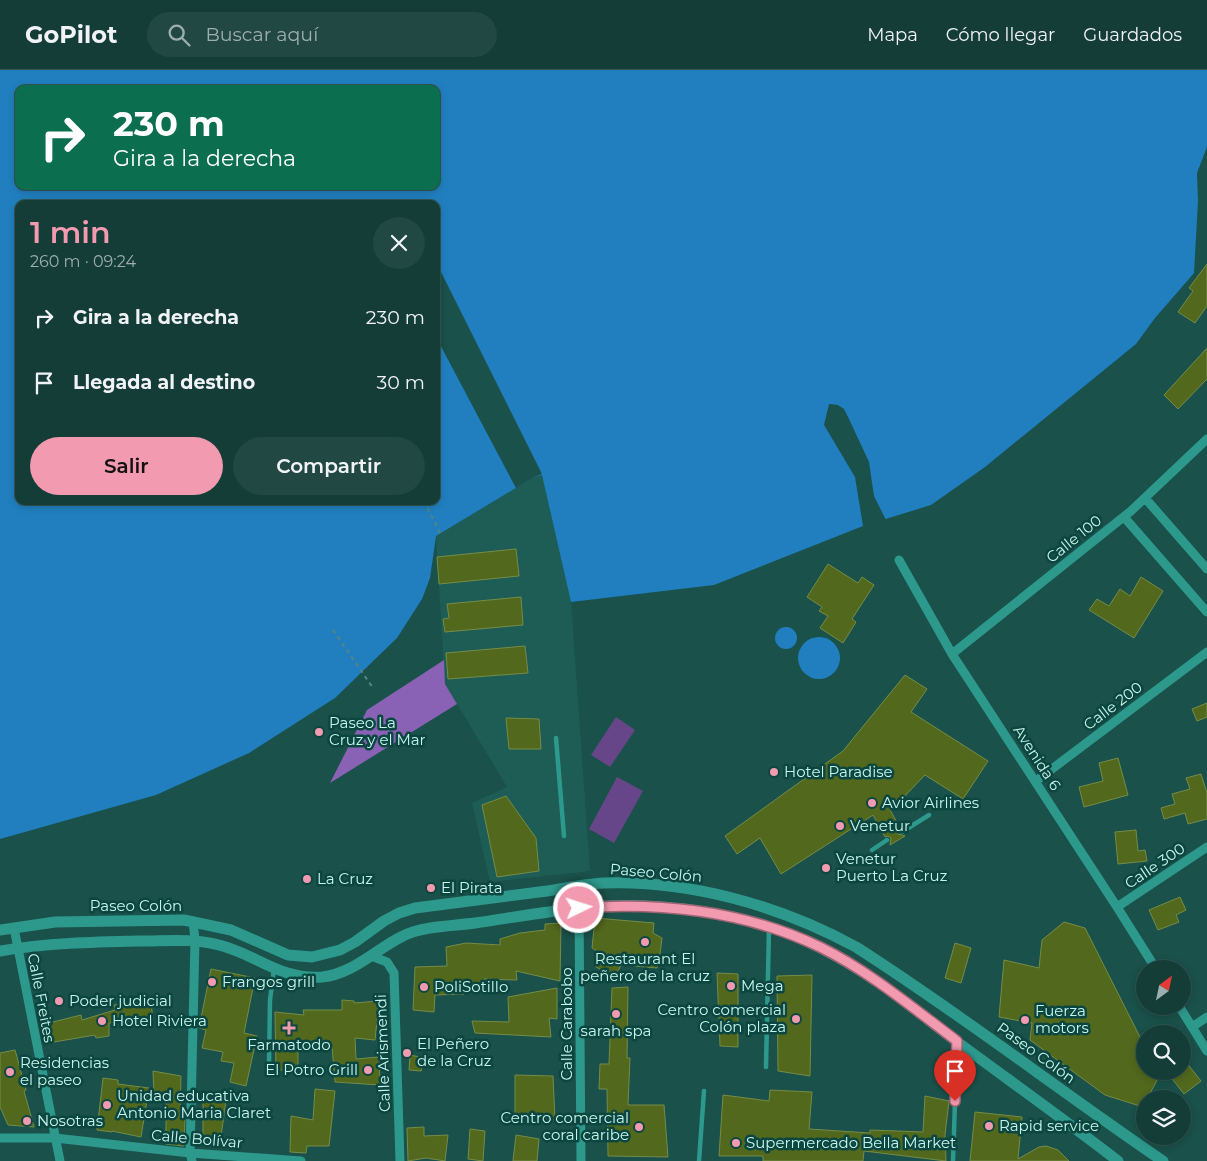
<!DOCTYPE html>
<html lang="es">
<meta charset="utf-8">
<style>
body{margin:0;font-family:Montserrat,sans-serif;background:#214843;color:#f1f3f6;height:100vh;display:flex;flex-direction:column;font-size:19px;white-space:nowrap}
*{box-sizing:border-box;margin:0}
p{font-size:16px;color:#9daeae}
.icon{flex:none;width:28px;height:28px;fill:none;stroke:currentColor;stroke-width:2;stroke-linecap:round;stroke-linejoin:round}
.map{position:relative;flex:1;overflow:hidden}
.side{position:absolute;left:15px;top:130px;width:425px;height:305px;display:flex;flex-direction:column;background:#143d38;border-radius:10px;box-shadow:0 2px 8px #0003,0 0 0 1px #335653}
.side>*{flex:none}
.banner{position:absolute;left:15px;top:15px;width:425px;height:105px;border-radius:10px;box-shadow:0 2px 8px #0003,0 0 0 1px #335653;background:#0b6e4f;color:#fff;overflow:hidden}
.needle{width:32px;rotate:33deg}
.tools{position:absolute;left:1136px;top:890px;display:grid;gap:10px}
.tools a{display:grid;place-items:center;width:55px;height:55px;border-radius:50%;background:#143d38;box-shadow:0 2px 8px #0003,0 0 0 1px #335653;font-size:25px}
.pin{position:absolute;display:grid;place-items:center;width:42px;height:42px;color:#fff;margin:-51px -21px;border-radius:50% 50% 50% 0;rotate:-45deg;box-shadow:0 0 5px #0007}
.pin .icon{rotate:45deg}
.me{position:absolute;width:55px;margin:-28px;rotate:86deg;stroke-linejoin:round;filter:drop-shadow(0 0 4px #0008)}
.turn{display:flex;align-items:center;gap:18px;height:105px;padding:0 15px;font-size:22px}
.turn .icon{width:65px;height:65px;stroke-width:2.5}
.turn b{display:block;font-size:35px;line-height:42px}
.round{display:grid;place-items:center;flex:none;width:52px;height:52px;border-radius:26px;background:#214843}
.head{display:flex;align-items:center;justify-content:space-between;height:85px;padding:0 15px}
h1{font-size:30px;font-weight:600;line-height:38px;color:#f29aaf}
.primary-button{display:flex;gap:10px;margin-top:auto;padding:10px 15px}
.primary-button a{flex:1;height:58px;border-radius:30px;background:#f29aaf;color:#111;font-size:20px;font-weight:600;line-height:58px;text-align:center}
.primary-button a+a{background:#214843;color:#f1f3f6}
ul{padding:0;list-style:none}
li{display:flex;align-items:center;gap:15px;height:65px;padding:0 15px}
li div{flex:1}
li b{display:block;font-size:19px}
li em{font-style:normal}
header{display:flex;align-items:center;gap:30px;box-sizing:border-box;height:70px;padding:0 25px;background:#143d38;border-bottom:1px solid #335653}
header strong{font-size:24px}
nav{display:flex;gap:28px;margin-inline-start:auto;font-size:18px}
.search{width:350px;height:45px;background:#214843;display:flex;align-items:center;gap:12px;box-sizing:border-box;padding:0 18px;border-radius:28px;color:#9daeae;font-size:19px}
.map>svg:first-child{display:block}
.built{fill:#1e5d56}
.green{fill:#664689}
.forest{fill:#8962b5}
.water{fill:#217fbf;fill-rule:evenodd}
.pier{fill:#1a514a}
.building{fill:#52681d;stroke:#758c48}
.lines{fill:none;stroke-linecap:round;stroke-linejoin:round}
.path{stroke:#52867f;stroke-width:2;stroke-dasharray:4 4;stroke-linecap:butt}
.service{stroke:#2d998d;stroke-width:4.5}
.minor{stroke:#2d998d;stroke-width:9}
.tertiary{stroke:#2d998d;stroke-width:11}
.route-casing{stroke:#9d6472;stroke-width:12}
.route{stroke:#f29aaf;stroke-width:9}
.poi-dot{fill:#f29aaf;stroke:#0b4640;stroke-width:2}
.labels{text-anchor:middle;stroke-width:5;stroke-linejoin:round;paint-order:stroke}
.street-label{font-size:15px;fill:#c7f5ee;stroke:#0b4640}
.poi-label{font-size:15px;fill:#c7f5ee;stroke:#0b4640;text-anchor:start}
</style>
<header>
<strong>GoPilot</strong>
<div class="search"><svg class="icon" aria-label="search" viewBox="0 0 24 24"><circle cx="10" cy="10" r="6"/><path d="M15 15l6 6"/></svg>Buscar aquí</div>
<nav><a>Mapa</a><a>Cómo llegar</a><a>Guardados</a></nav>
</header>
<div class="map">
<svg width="1207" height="1091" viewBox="0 0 1207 1091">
<rect width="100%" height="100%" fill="#1a514a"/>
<path class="built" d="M542 404 571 532 590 801 490 812 472 733 507 717 445 614 436 466 534 407Z"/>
<path class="green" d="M616 647 635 660 610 697 591 685Z
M617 707 643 721 614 773 589 759Z"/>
<path class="forest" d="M444 590 445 614 457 634 330 713 367 640Z"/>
<path class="water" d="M0 0H1207V77L1197 103 1198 131 1194 203 1155 248 1136 274 985 397 931 435 863 456 714 515 571 532 542 405 534 407 436 466 430 508 422 529 397 568 335 628 249 683 156 725 0 769ZM19 19H436V116H19ZM19 134H436V431H19Z
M775 568a11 11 0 1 1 22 0a11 11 0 1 1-22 0Z
M798 588a21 21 0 1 1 42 0a21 21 0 1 1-42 0Z"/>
<path class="pier" d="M436 192 542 404 534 407 516 418 436 267Z
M829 334 838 335 844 339 849 349 869 392 874 426 886 450 863 456 855 407 824 355Z"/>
<path class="building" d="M1207 194V236L1195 253 1178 242 1193 221 1189 218Z
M1207 278V309L1178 339 1164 325Z
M516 479 519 506 439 514 437 487Z
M828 494 858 513 862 507 874 515 852 549 856 552 843 573 820 558 828 546 819 541 822 537 807 527Z
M1141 507 1163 521 1134 568 1089 540 1097 529 1109 536 1120 519 1130 526Z
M521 527 523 555 445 562 443 549 449 548 447 534Z
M525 576 528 603 448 609 446 583Z
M905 605 927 619 911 642 988 691 963 729 925 705 900 731 889 738 900 758 898 764 905 766 890 775 891 768 888 766 885 767 873 745 781 804 760 768 737 784 725 766 843 681Z
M1207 633V647L1197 651 1192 639Z
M506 648 539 649 541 679H509Z
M1118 688 1128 725 1084 737 1079 717 1103 711 1099 693Z
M1201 704 1207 723V749L1188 754 1185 743 1164 749 1161 738 1175 734 1172 724 1190 719 1186 708Z
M506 726 536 768 539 801 497 807 482 735Z
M1136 760 1138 781 1145 780 1147 791 1118 794 1115 762Z
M1180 827 1186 840 1176 845 1179 852 1158 860 1149 840Z
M595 848 654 853 653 863 662 868 659 892 657 898 634 896 623 891 615 907 596 897 597 881 592 878Z
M1064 852 1085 858 1145 977V1001H1162L1147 1029H1145L1143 1037 1105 1025 1030 970 1032 953 999 947 1004 890 1039 898 1042 870Z
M561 853 560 911 516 901 517 910 484 909 482 918 463 914 464 924 435 925 434 942 413 940 415 897 447 896 446 877 466 873 500 875V869L520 863 545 860V854Z
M955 873 971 878 961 913 945 908Z
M211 899 255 908 244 963 257 966 246 1016 230 1012 234 993 221 991 223 982 202 978 206 960 199 958Z
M717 903 738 904V977L720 976Z
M812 905 810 1006 778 1001 777 906Z
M628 917 627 988H630L628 1035H664L668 1087 608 1086 607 1019H599L600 994H609L612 918Z
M557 918V949L549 948 551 967 475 963 472 951 509 952 508 927Z
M342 930 354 931V933L379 931 375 970 355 968 356 989 379 987 380 1015 335 1012 332 977 298 975V1000H276L275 942 304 945 303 940H342Z
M151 933 153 949 109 953V966L96 968 95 965 48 973 49 953 81 945 82 950 115 940 114 935Z
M15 980 26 1020 24 1021 34 1057 8 1055 0 1037V983Z
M410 985 425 988 421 1001 409 1000Z
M1182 987 1201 1011 1184 1024 1166 1001H1182Z
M153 1001 181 1006 180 1047 185 1048 184 1076 166 1074V1028L154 1025Z
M515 1005 553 1006 555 1050 515 1048Z
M103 1008 118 1010V1014L149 1018 141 1067 112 1061V1062L97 1060Z
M315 1019 335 1021 329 1076H307L306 1083 290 1082 291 1046 313 1050Z
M770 1020 812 1022 809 1059 870 1063V1060L923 1062 925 1026 949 1031 945 1065 946 1091 864 1081 863 1091H763V1086H719L723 1025 769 1031Z
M203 1027 226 1030 220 1074H203Z
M975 1042 1022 1047 1018 1089 1039 1077 1046 1076 1058 1080 1069 1091H970Z
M424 1057V1066L448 1065 445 1091 426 1088 408 1091 407 1058Z
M470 1059 485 1061 483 1091 468 1089Z
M516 1065 539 1069 537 1091H513Z"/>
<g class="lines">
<path class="path" d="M424 431 440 463
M333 560 373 618"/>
<path class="service" d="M556 668 564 766
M902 762 929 745
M872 780 887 770
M269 996 270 930 274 899
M766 997 769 858
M699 1091 704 1021
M953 1091 957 973"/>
<path class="minor" d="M1145 428 1207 499
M1124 447 1207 542
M899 490 952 584 1117 837 1156 899
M952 584 1131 441 1207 369
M1036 711 1207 582
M577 817 579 837 581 1091
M1117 837 1207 777
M14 858 60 1091
M371 886 387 892 394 903 400 1091
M1179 936 1207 981
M1192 957 1207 947
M0 1068H55L190 1083 301 1091
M192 1091 190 1083 195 870 193 851"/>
<path class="tertiary" d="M0 860 55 852 184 850 231 860 288 885 312 887 340 880 355 872 384 851 399 843 415 838C459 832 503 827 547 821 566 818 585 814 604 813 690 810 781 836 856 877 961 944 1060 1021 1163 1091
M0 881C46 873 93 872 140 871 166 871 192 868 219 875 256 884 279 910 322 907 353 904 376 879 403 866 422 856 453 856 475 853 537 844 599 831 662 837 717 841 772 853 821 878 870 902 913 938 956 971 1010 1011 1065 1050 1118 1091"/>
</g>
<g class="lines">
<defs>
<path id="route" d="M579 838C661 832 745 841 820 877 869 901 913 938 957 971L955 1031"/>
</defs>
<use href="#route" class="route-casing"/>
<use href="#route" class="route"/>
</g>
<g class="poi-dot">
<circle cx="319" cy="662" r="5"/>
<circle cx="774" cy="702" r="5"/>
<circle cx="872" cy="733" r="5"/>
<circle cx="840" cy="756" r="5"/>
<circle cx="826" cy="798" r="5"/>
<circle cx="307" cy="809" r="5"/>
<circle cx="431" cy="818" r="5"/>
<circle cx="645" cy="872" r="5"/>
<circle cx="212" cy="912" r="5"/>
<circle cx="731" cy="916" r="5"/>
<circle cx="424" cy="917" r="5"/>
<circle cx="59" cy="931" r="5"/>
<circle cx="616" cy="944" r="5"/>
<circle cx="796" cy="949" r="5"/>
<circle cx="1025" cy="950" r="5"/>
<circle cx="102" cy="951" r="5"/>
<path d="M286.5 950.5h5v5h5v5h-5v5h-5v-5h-5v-5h5z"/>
<circle cx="407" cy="983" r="5"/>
<circle cx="368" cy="1000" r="5"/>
<circle cx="10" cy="1002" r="5"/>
<circle cx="107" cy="1035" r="5"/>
<circle cx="27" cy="1051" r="5"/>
<circle cx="989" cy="1056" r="5"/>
<circle cx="639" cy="1057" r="5"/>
<circle cx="736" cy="1073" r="5"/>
</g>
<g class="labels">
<g class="street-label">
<text transform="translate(1074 469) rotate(-39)" y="5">Calle 100</text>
<text transform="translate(1113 636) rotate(-37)" y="5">Calle 200</text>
<text transform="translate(1037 688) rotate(57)" y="5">Avenida 6</text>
<text transform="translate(1155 796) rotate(-34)" y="5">Calle 300</text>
<text transform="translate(656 803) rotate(5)" y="5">Paseo Colón</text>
<text x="136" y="841">Paseo Colón</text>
<text transform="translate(41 928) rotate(79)" y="5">Calle Freites</text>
<text transform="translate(567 954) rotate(-90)" y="5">Calle Carabobo</text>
<text transform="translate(383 983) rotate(-92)" y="5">Calle Arismendi</text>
<text transform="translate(1036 983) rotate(36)" y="5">Paseo Colón</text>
<text transform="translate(197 1069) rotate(5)" y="5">Calle Bolívar</text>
</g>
<g class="poi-label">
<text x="329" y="658">Paseo La<tspan x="329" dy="17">Cruz y el Mar</tspan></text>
<text x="784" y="707">Hotel Paradise</text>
<text x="882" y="738">Avior Airlines</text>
<text x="850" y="761">Venetur</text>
<text x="836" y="794">Venetur<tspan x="836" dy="17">Puerto La Cruz</tspan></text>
<text x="317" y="814">La Cruz</text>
<text x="441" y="823">El Pirata</text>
<text x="645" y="894" text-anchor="middle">Restaurant El<tspan x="645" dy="17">peñero de la cruz</tspan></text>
<text x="222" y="917">Frangos grill</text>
<text x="741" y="921">Mega</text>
<text x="434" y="922">PoliSotillo</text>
<text x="69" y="936">Poder judicial</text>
<text x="786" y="945" text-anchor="end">Centro comercial<tspan x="786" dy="17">Colón plaza</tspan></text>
<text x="1035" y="946">Fuerza<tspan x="1035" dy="17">motors</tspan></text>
<text x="112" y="956">Hotel Riviera</text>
<text x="616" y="966" text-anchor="middle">sarah spa</text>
<text x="417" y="979">El Peñero<tspan x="417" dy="17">de la Cruz</tspan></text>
<text x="289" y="980" text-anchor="middle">Farmatodo</text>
<text x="20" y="998">Residencias<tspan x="20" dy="17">el paseo</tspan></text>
<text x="358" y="1005" text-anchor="end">El Potro Grill</text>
<text x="117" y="1031">Unidad educativa<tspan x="117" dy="17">Antonio Maria Claret</tspan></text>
<text x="629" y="1053" text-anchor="end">Centro comercial<tspan x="629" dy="17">coral caribe</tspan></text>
<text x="37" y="1056">Nosotras</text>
<text x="999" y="1061">Rapid service</text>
<text x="746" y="1078">Supermercado Bella Market</text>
</g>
</g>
</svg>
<div class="tools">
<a><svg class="needle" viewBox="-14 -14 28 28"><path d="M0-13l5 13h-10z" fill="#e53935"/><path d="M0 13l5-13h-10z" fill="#9daeae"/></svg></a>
<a><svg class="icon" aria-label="search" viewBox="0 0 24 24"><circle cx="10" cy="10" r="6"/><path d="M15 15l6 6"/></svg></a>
<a><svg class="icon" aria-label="layers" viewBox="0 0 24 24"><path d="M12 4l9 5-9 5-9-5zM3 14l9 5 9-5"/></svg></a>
</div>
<div class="pin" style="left:955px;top:1031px;background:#d93025"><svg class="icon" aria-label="arrive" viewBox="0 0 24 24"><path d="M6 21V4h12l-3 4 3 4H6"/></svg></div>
<svg class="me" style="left:579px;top:838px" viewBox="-20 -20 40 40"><circle r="17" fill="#f29aaf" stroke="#fff" stroke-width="3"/><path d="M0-11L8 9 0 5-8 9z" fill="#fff"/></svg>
<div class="banner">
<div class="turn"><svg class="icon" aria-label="right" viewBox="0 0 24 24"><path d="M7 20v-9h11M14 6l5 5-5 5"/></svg><div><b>230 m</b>Gira a la derecha</div></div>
</div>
<section class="side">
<div class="head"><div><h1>1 min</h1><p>260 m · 09:24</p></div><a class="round"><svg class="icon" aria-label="close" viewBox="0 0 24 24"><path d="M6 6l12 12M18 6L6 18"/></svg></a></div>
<ul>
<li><svg class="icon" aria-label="right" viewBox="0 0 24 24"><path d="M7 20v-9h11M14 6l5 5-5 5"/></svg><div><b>Gira a la derecha</b></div><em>230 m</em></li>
<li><svg class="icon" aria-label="arrive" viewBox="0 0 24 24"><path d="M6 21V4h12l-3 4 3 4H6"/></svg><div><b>Llegada al destino</b></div><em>30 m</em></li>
</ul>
<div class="primary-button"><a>Salir</a><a>Compartir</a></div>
</section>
</div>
